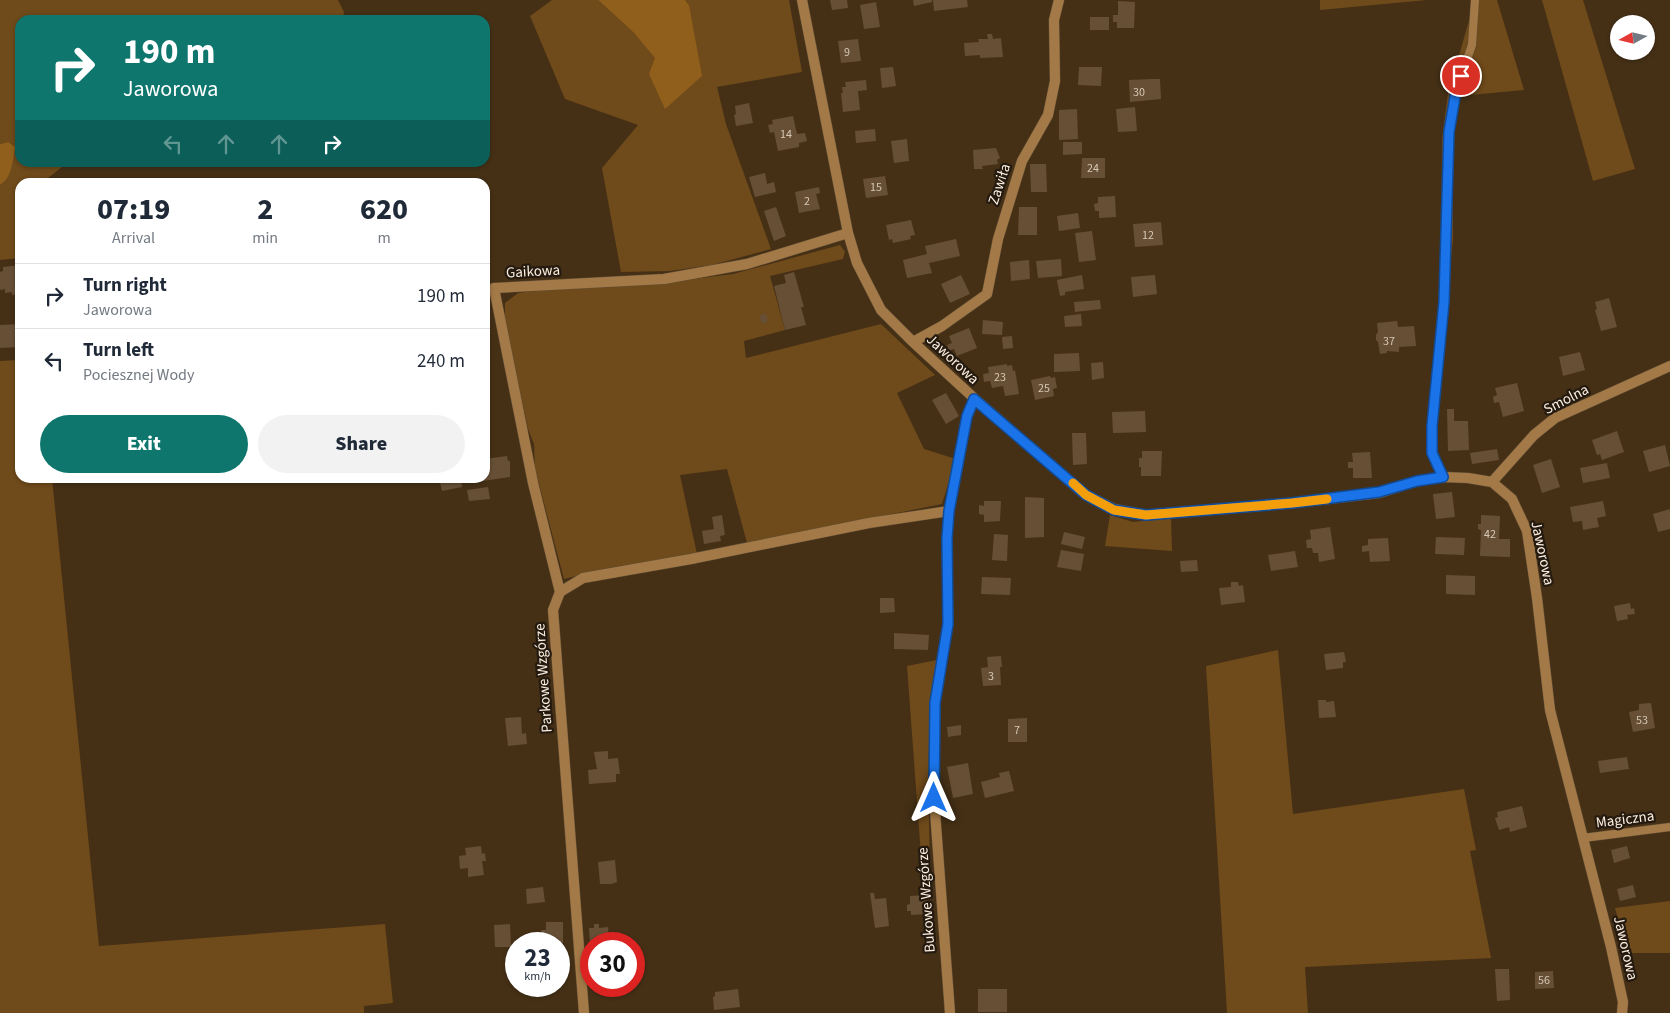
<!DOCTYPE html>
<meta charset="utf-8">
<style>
body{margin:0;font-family:"Source Sans 3",sans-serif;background:#f2f2f3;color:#1f2937;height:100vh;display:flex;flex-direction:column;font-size:19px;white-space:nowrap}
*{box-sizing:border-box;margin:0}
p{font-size:16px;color:#747a83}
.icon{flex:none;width:28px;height:28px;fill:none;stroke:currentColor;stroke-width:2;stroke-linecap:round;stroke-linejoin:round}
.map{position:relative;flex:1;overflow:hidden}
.sheet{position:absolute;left:15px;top:178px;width:475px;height:305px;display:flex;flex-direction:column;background:#fff;border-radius:15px;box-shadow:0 1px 4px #0004}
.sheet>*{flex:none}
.top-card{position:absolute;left:15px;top:15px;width:475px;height:152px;border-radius:15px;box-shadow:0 1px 4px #0004;background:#0f766e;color:#fff;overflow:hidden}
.needle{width:32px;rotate:262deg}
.tools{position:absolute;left:1610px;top:15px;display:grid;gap:10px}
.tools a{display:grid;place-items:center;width:45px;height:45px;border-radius:50%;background:#fff;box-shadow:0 1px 4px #0004;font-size:25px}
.speed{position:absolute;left:505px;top:932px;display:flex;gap:10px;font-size:25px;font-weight:700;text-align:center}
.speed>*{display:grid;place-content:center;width:65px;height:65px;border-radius:50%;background:#fff;box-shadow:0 1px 4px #0004;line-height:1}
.speed small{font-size:12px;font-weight:400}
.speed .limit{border:8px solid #d22;background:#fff;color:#111}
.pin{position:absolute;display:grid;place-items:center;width:42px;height:42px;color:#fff;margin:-21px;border:2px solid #fff;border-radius:50%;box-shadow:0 1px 5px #0007}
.me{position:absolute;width:55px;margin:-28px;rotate:0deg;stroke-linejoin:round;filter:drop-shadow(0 0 4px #0008)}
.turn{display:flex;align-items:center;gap:18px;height:105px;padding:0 25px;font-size:22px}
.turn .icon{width:65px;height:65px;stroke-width:2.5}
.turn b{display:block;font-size:35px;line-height:42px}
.lanes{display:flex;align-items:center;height:48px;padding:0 25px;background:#0003;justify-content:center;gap:25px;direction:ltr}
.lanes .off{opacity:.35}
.eta{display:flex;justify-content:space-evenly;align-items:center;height:85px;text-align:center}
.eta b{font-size:30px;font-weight:800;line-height:35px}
.button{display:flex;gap:10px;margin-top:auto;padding:10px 25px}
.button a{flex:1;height:58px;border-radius:30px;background:#0f766e;color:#fff;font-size:20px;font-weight:800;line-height:58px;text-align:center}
.button a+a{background:#f2f2f3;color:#1f2937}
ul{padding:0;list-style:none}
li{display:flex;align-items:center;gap:15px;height:65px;padding:0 25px;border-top:1px solid #e0e1e3}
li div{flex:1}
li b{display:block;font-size:19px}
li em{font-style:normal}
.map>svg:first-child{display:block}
.green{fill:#6f4a1a}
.water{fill:#905f1b}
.building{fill:#664f35}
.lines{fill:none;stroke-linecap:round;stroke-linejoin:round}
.service-casing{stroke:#624f36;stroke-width:9}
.minor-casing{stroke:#624f36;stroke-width:11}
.service{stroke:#a37947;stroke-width:8}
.minor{stroke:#a37947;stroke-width:10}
.route-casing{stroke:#114b97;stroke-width:12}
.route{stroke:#1a73e8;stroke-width:9}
.slow{stroke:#f59e0b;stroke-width:9}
.labels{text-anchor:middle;stroke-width:4.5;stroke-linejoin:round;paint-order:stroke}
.number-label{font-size:12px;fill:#d6c7b5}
.street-label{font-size:15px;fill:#fcefe0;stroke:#241a0f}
</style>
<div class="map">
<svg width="1670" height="1013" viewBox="0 0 1670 1013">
<rect width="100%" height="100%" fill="#453016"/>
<path class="green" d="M0 0H338L344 12 343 20H20V162L67 163 43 182H20V258L0 260V185L4 182 8 142 0 144Z
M552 0H598L634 33 656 58 689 5 685 0H789L802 72 717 87 726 124 771 249 712 265 670 271 621 272 602 168 638 125 565 99 530 16Z
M1320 0H1427L1320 10Z
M1475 0H1497L1524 90 1459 96 1453 147V240L1449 276 1441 277 1442 139 1448 93Z
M1542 0H1583L1635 169 1593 181Z
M840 245 845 252 843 259 770 276 785 330 744 341 746 358 881 324 935 375 897 393 924 449 956 459 942 504 747 543 727 469 680 475 697 554 613 567 564 579 535 469 534 444 528 429 505 322V303L518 293 546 289 669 282 733 274Z
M20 360V478H52L99 946 385 924 393 1003 364 1006V1013H0V361Z
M1110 515 1133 522 1171 518 1172 551 1105 546Z
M1278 650 1293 814 1464 789 1476 850 1470 851 1491 958 1305 967 1308 1013H1227L1206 666Z
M937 660 930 718 928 774 930 868 922 869 907 666Z
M1670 901V953H1628L1615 908Z"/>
<path class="water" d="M598 0H685L689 5 702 76 665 109 649 74 655 58 634 33Z
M8 142 15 147C13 160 12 178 0 185V144Z"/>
<path class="building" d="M830 0H847L848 8 832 10Z
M913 0H932V2L914 6Z
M933 0H967L968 7 934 11Z
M1118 1 1135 2 1134 28H1117V22H1113V15H1118Z
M876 2 880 27 864 29 860 5Z
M1090 17H1109V30H1090Z
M987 34H992L993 39 1001 38 1003 57 980 58V55L965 56 964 43 979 42 978 39H988Z
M858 39 861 61 841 63 838 41Z
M893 67 896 86 882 88 880 68Z
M1079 67H1102L1101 86 1078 85Z
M1151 79H1160L1161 99 1130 102 1129 80Z
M866 80 867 90 858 91 860 110 843 112 841 93H843L842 87H846L845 82Z
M749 103 753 123 736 126 734 115 736 114 735 106Z
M1135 107 1137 131 1118 132 1116 109Z
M1077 109 1078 139 1059 140V110Z
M793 116 797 134 805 133 807 141 799 143V147L778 151 774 132 770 133 768 125 773 124 772 120Z
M875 129 876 141 856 143 855 131Z
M907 139 909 161 894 163 891 141Z
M1063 142H1082V154L1063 155Z
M996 148 1000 158 997 160 998 164 982 166 983 169H974L973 150Z
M1082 158H1105V178H1081Z
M1030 164H1046L1047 192H1031Z
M765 173 767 184 774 182 776 192 755 197 749 177Z
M885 176 888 195 866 198 863 179Z
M819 187 820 193 816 194 820 209 799 213 795 192Z
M1115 196 1116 217 1099 218V211H1095L1094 204 1098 203V197Z
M776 207 786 236 774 241 764 211Z
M1019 207H1037V235H1018Z
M1078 213 1080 228 1059 231 1057 216Z
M911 220 915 235 910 236 911 239 893 243 892 239 889 240 886 225Z
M1161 222 1163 245 1135 247 1133 224Z
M1092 231 1096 260 1079 262 1075 233Z
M956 239 960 256 929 263 932 273 907 278 903 260 927 254 925 246Z
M1061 259 1062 276 1038 278 1036 261Z
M1029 260 1030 279 1011 281 1010 262Z
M20 265V294L12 295V292L5 293V289L0 290V272L3 271V267Z
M794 272 804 307H801L806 325 785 330 774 286 786 283 784 275Z
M961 275 970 294 950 303 941 284Z
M1082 275 1084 289 1065 292V295L1060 296 1057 280Z
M1155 275 1157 294 1133 297 1131 277Z
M1609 298 1617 327 1601 331 1595 310 1597 309 1595 302Z
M1100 300 1101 309 1075 312 1074 302Z
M766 313 768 322 762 324 759 316Z
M1081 314 1082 326 1065 327 1064 316Z
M983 320 1003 322 1002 335 982 334Z
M1397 321 1398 327 1414 326 1416 346 1399 347V352L1387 351V353L1380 354 1378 342 1376 340V335L1378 332 1377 323Z
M20 324V347L0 348V325Z
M969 328 977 348 957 356 954 349 949 351 947 345 952 343 949 336Z
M1012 336 1013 348 1003 349 1002 337Z
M1580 352 1585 370 1563 376 1559 357Z
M1079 353 1080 371 1054 372V354Z
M1103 362 1104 378 1092 380 1091 363Z
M1007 364V366L1012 365 1013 371 1015 370 1019 394 1005 396 1003 386 992 388 990 381 984 382 983 374 989 373 988 367Z
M1050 376 1051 378 1055 377 1057 388 1053 389 1054 396 1035 400 1031 380Z
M1517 383 1524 411 1503 417 1499 402 1494 403 1493 397 1497 395 1495 388Z
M946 393 959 416 946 424 932 400Z
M1447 409H1454V421H1468L1469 450 1448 451Z
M1145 411 1146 432 1113 433 1112 412Z
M1617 431 1624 452 1602 460 1600 454 1597 455 1592 440Z
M1072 433H1086L1087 464 1073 465Z
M1665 445 1670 466 1649 472 1643 451Z
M1497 449 1499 460 1472 464 1470 453Z
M1142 451H1162L1161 476H1141V467H1139V458H1142Z
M1370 452 1372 478H1353V468H1348V462H1353L1352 453Z
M507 456 508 461H510V477L483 481V478H485V459Z
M1551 459 1560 487 1542 493 1533 465Z
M1607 463 1610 478 1583 483 1580 468Z
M439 478H457V480L461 479 462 487 442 491Z
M488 487 490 499 469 501 467 490Z
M1452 492 1455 517 1436 519 1433 494Z
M1025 497 1044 498V537L1025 538Z
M984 501H1001L1000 521 984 522V515L979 514V505L984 506Z
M1603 501 1606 516 1597 518 1599 527 1583 530 1582 521 1573 522 1570 507Z
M1670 509V529L1658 532 1653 514Z
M722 515 725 535 720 536 721 541 704 544 702 531 714 529 712 517Z
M1481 515 1500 516 1499 539H1510V557L1480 556 1481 530 1478 529V524H1481Z
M1330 527 1335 559 1319 562 1318 553H1313L1312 548H1307L1306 540 1311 539 1310 530Z
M1064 532 1085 537 1082 549 1061 544Z
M994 534 1008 535 1007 561 992 560Z
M1436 537 1465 538 1464 555 1435 554Z
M1388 538 1390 561 1370 562 1369 551 1362 552V546L1368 545V539Z
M1061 550 1084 554 1081 571 1057 567Z
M1295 551 1298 567 1271 571 1268 555Z
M1197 560 1198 571 1181 572 1180 561Z
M1446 575 1475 576V595L1446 594Z
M982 577 1011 578 1010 595 981 594Z
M1231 582H1238L1239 586 1243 585 1245 602 1221 605 1219 588 1231 587Z
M880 598H894L895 612 880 613Z
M1630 603 1631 609 1634 608 1635 614 1627 615 1628 619 1617 621 1614 606Z
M894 633 929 635 928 650 894 649Z
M1344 652 1346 662H1343V668L1326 670 1324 654Z
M1001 656 1002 667H1000L1001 685 983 686 981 668 988 667 987 657Z
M1318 700H1326V702L1334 701 1336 717 1319 718Z
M1651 703 1655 728 1633 732 1629 712 1639 710V704Z
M521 717 522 734 526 733 527 744 508 746 505 718Z
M1027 718V742H1008V719Z
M961 725V735L948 737 947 727Z
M608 751V759L618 758 620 774H616V782L589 784 588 770 597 769 594 752Z
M1627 757 1629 769 1600 773 1598 761Z
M968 763 973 794 953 798 947 767Z
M1009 771 1014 791 985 798 981 782 1000 777 999 773Z
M1522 806 1527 827 1510 832 1509 827 1499 830 1495 818 1498 817 1497 812Z
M481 846 482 854 485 853 486 861H482L484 875 468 877V868L460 869 459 856 466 855 465 848Z
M1627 846 1630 858 1614 863 1611 850Z
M615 860 617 882 611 884H600L598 862Z
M1633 885 1636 897 1620 901 1617 889Z
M543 887 545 902 527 904 526 889Z
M870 893H874L875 899 886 898 889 926 875 928Z
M926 895 928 914 911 915V911H907V905L910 904V896Z
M546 922H563V945L546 944V937H541V930H546Z
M510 924 511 947H495L494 925Z
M594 924H599V928L608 927 609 944H590L589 928H594Z
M1495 969H1509L1510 1000 1497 1001Z
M1553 971 1554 988 1535 989V972Z
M738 989 740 1007 714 1010 713 997 715 996V992Z
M978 989H1007V1012H978Z"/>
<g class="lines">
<defs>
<path id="service" d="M1443 477 1433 453 1432 426 1444 302 1449 133 1456 91 1472 45 1475 0
M1583 838 1670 827"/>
<path id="minor" d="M802 0 848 233 857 263 881 310 913 342 975 399 1086 495 1114 509 1146 515 1292 503 1379 493 1417 481 1443 477 1468 478 1492 482 1512 499 1527 531 1537 598 1550 710 1611 947 1623 1002 1622 1013
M913 342 942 326 987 294 998 239 1022 161 1048 115 1055 81 1054 20 1059 0
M1492 482 1534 435 1555 418 1670 366
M560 592 533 483 494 288 664 279 747 264 848 233
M584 1013 553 610 560 592 583 578 691 559 869 523 949 511
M950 1013 934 798 935 703 948 624 947 538 949 511 967 416 975 399"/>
</defs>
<use href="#service" class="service-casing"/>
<use href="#minor" class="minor-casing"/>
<use href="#service" class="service"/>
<use href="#minor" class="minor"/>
</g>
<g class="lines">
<defs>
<path id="route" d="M934 798 935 703 948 624 947 538 949 511 967 416 974 399 1086 495 1114 510 1146 515 1292 503 1379 492 1417 481 1443 477 1432 453V426L1444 302 1449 132 1456 91 1461 76"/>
</defs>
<use href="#route" class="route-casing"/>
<use href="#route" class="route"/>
<path class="slow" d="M1073 483 1086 495 1114 510 1146 515 1292 503 1327 499"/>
</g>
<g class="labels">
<g class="number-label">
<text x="847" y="56">9</text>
<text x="1139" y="96">30</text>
<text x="786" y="138">14</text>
<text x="1093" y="172">24</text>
<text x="876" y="191">15</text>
<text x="807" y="205">2</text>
<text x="1148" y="239">12</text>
<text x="1389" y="345">37</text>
<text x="1000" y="381">23</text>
<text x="1044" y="392">25</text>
<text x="1490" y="538">42</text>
<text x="991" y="680">3</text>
<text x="1642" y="724">53</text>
<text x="1017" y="734">7</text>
<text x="1544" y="984">56</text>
</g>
<g class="street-label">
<text transform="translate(999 184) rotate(-72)" y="5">Zawiła</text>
<text transform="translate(533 271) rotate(-3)" y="5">Gaikowa</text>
<text transform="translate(953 359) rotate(43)" y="5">Jaworowa</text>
<text transform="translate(1566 399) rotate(-27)" y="5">Smolna</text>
<text transform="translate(1543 553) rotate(78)" y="5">Jaworowa</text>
<text transform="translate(543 678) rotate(-94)" y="5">Parkowe Wzgórze</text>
<text transform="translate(1625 819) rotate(-7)" y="5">Magiczna</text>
<text transform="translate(926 900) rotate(-94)" y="5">Bukowe Wzgórze</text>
<text transform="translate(1626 948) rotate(77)" y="5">Jaworowa</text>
</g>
</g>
</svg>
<div class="tools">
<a><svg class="needle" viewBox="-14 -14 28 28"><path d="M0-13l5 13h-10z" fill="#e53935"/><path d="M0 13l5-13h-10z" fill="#747a83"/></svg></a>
</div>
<div class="speed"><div>23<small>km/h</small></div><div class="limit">30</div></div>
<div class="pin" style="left:1461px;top:76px;background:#d93025"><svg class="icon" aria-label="arrive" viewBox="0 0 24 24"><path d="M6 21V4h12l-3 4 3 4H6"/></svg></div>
<svg class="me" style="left:934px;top:798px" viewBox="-20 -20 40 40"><path d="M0-17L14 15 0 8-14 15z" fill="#1a73e8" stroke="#fff" stroke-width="4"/></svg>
<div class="top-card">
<div class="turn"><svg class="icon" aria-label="right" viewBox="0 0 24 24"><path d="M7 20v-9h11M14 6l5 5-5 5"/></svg><div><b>190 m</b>Jaworowa</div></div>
<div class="lanes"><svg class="icon off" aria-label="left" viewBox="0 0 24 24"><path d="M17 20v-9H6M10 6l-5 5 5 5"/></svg><svg class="icon off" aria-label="ahead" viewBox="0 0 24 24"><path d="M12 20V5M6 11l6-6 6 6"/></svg><svg class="icon off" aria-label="ahead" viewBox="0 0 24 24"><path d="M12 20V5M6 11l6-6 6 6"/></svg><svg class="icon" aria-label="right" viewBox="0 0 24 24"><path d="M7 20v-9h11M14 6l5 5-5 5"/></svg></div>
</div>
<section class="sheet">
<div class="eta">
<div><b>07:19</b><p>Arrival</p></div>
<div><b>2</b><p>min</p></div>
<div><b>620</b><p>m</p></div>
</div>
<ul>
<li><svg class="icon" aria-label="right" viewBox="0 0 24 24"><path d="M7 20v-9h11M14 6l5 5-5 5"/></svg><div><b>Turn right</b><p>Jaworowa</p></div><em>190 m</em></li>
<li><svg class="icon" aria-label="left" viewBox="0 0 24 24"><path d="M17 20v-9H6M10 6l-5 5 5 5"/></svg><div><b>Turn left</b><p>Pociesznej Wody</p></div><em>240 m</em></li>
</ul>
<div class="button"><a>Exit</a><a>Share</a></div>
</section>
</div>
